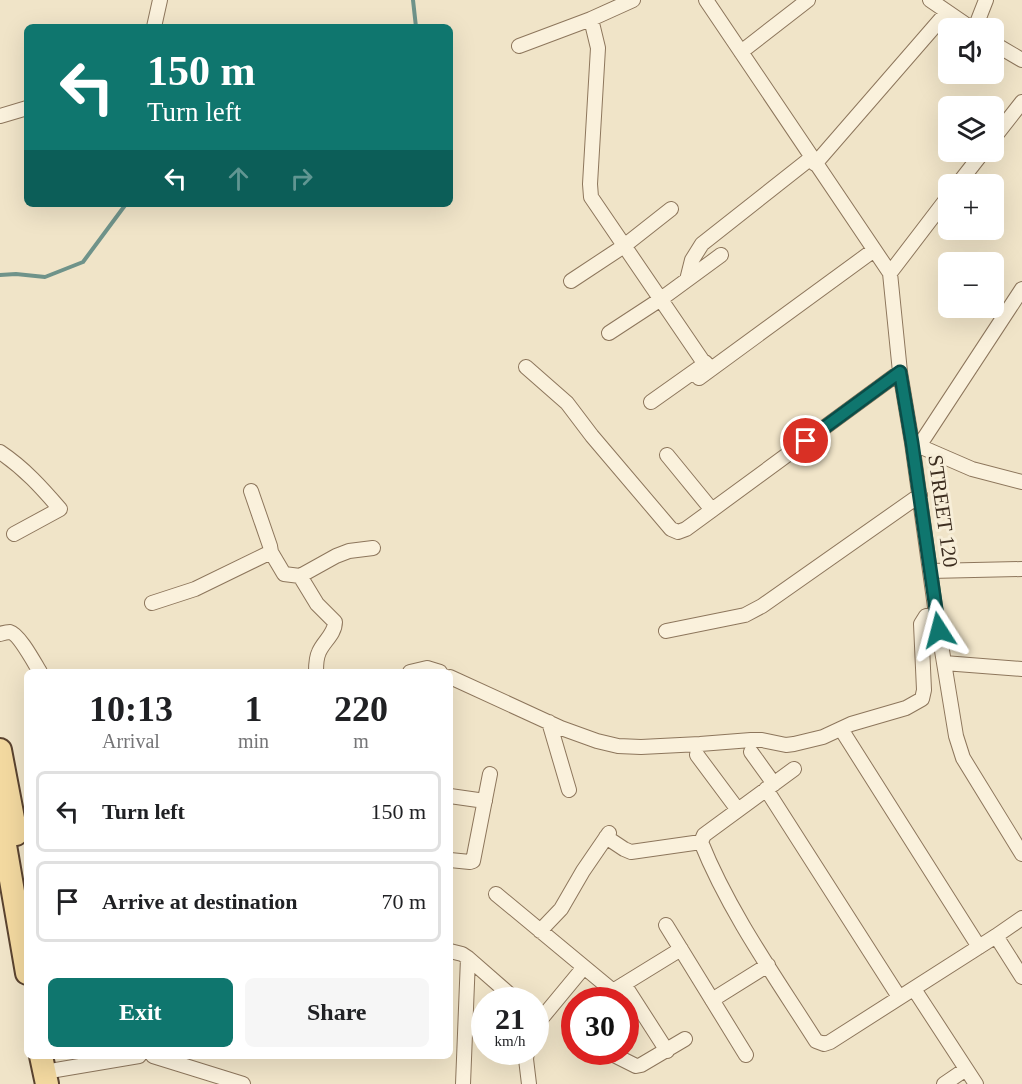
<!DOCTYPE html>
<meta charset="utf-8">
<style>
body{margin:0;font-family:"Times New Roman",serif;background:#f6f6f6;color:#202124;height:100vh;display:flex;flex-direction:column;font-size:22px;white-space:nowrap}
*{box-sizing:border-box;margin:0}
p{font-size:20px;color:#757577}
.icon{flex:none;width:33px;height:33px;fill:none;stroke:currentColor;stroke-width:2;stroke-linecap:round;stroke-linejoin:round}
.map{position:relative;flex:1;overflow:hidden}
.details{position:absolute;left:24px;top:669px;width:429px;height:390px;display:flex;flex-direction:column;background:#fff;border-radius:9px;box-shadow:0 6px 24px #0002}
.details>*{flex:none}
.guide{position:absolute;left:24px;top:24px;width:429px;height:183px;border-radius:9px;box-shadow:0 6px 24px #0002;background:#0f766e;color:#fff;overflow:hidden}
.fabs{position:absolute;left:938px;top:18px;display:grid;gap:12px}
.fabs a{display:grid;place-items:center;width:66px;height:66px;border-radius:9px;background:#fff;box-shadow:0 6px 24px #0002;font-size:30px}
.speed{position:absolute;left:471px;top:987px;display:flex;gap:12px;font-size:30px;font-weight:700;text-align:center}
.speed>*{display:grid;place-content:center;width:78px;height:78px;border-radius:50%;background:#fff;box-shadow:0 6px 24px #0002;line-height:1}
.speed small{font-size:15px;font-weight:400}
.speed .limit{border:9px solid #d22;background:#fff;color:#111}
.pin{position:absolute;display:grid;place-items:center;width:51px;height:51px;color:#fff;margin:-26px;border:3px solid #fff;border-radius:50%;box-shadow:0 2px 6px #0007}
.me{position:absolute;width:66px;margin:-33px;rotate:351deg;stroke-linejoin:round;filter:drop-shadow(0 0 4px #0008)}
.turn{display:flex;align-items:center;gap:21px;height:126px;padding:0 24px;font-size:27px}
.turn .icon{width:78px;height:78px;stroke-width:2.5}
.turn b{display:block;font-size:42px;line-height:51px}
.lanes{display:flex;align-items:center;height:57px;padding:0 24px;background:#0003;justify-content:center;gap:30px;direction:ltr}
.lanes .off{opacity:.35}
.eta{display:flex;justify-content:space-evenly;align-items:center;height:102px;text-align:center}
.eta b{font-size:36px;font-weight:700;line-height:42px}
.primary-button{display:flex;gap:12px;margin-top:auto;padding:12px 24px}
.primary-button a{flex:1;height:69px;border-radius:9px;background:#0f766e;color:#fff;font-size:24px;font-weight:700;line-height:69px;text-align:center}
.primary-button a+a{background:#f6f6f6;color:#202124}
ul{padding:0;list-style:none}
li{display:flex;align-items:center;gap:18px;height:81px;margin:0 12px 9px;padding:0 12px;border:3px solid #e0e0e0;border-radius:9px}
li div{flex:1}
li b{display:block;font-size:22px}
li em{font-style:normal}
.map>svg:first-child{display:block}
.lines{fill:none;stroke-linecap:round;stroke-linejoin:round}
.stream{stroke:#6f938a;stroke-width:4}
.street-casing{stroke:#8d765c;stroke-width:16}
.primary-casing{stroke:#5b4430;stroke-width:26}
.street{stroke:#faf1dc;stroke-width:14}
.primary{stroke:#f3d9a0;stroke-width:22}
.route-casing{stroke:#0a4d48;stroke-width:15}
.route{stroke:#0f766e;stroke-width:10}
.labels{text-anchor:middle;stroke-width:6;stroke-linejoin:round;paint-order:stroke}
.street-label{font-size:21px;fill:#3d2e20;stroke:#f7eed8}
</style>
<div class="map">
<svg width="1022" height="1084" viewBox="0 0 1022 1084">
<rect width="100%" height="100%" fill="#f0e4c8"/>
<g class="lines">
<path class="stream" d="M413 0 416 27
M0 275 16 274 45 277 83 262 126 204"/>
<defs>
<path id="street" d="M930 0 971 28
M591 19 598 48 590 184 591 197 702 360 706 363 651 402
M154 27 160 0
M975 28 986 0
M993 43 1022 60
M519 46 591 19 633 0
M741 52 808 0
M0 116 27 108
M993 139 1022 102
M815 164 947 12
M958 184 983 152
M890 273 948 197
M687 280 692 260 702 244 811 158
M571 281 624 246 671 209
M609 333 661 299 721 255
M526 367 567 403 592 436 671 529 678 532 686 529 712 510 900 372 890 273 706 0
M900 372 912 443 936 614 956 736 963 758 1022 854
M699 378 874 250
M912 443 972 469 1022 482
M919 446 1022 289
M0 452C24 468 42 488 60 509L14 534
M667 455 712 510
M251 491 270 546 271 552 284 574 300 576 336 556 349 551 373 548
M930 571 1022 569
M300 576 317 604 335 622C335 634 323 642 319 652 316 658 316 666 316 672
M152 603 195 589 271 552
M666 631 745 615 762 606 920 495
M0 634C3 633 7 632 10 632 19 634 35 664 40 672
M944 663 1022 669
M410 672 427 668 440 672
M450 677 561 728 597 741 618 746 641 747 700 744 751 740H762L786 745 794 744 823 737 851 724 906 708 922 699 924 690 921 624 926 616 936 614
M549 722 569 790
M841 729 979 947
M751 752 774 784
M697 755 738 810
M794 769 704 835 701 842C729 912 776 978 816 1041L824 1044 830 1042 996 936 1022 918
M766 789 899 997
M450 796 485 801
M606 837 624 849 631 852 701 842
M450 860 470 862 473 861 490 774
M496 894 613 991
M666 925 746 1055
M540 931 561 909 583 871 609 833
M996 936 1022 977
M450 951 462 954 468 958 516 1000
M624 984 667 1051
M914 989 976 1084
M603 997 681 949
M712 1000 768 965
M536 1025 584 967
M573 1034 574 1035
M527 1052 526 1059 529 1084
M608 1052 636 1066 641 1065 685 1039
M153 1056 243 1084
M56 1070 139 1056
M463 1084 468 958
M944 1084 966 1069"/>
<path id="primary" d="M0 750 16 834
M0 816 27 973
M41 1056 47 1084"/>
</defs>
<use href="#street" class="street-casing"/>
<use href="#primary" class="primary-casing"/>
<use href="#street" class="street"/>
<use href="#primary" class="primary"/>
</g>
<g class="lines">
<defs>
<path id="route" d="M806 441 900 372 912 443 939 630"/>
</defs>
<use href="#route" class="route-casing"/>
<use href="#route" class="route"/>
</g>
<g class="labels">
<g class="street-label">
<text transform="translate(943 511) rotate(82)" y="7">STREET 120</text>
</g>
</g>
</svg>
<div class="fabs">
<a><svg class="icon" aria-label="sound" viewBox="0 0 24 24"><path d="M4 9h4l5-4v14l-5-4H4zM17 9q2 3 0 6"/></svg></a>
<a><svg class="icon" aria-label="layers" viewBox="0 0 24 24"><path d="M12 4l9 5-9 5-9-5zM3 14l9 5 9-5"/></svg></a>
<a>+</a>
<a>−</a>
</div>
<div class="speed"><div>21<small>km/h</small></div><div class="limit">30</div></div>
<div class="pin" style="left:806px;top:441px;background:#d93025"><svg class="icon" aria-label="arrive" viewBox="0 0 24 24"><path d="M6 21V4h12l-3 4 3 4H6"/></svg></div>
<svg class="me" style="left:939px;top:630px" viewBox="-20 -20 40 40"><path d="M0-17L14 15 0 8-14 15z" fill="#0f766e" stroke="#fff" stroke-width="4"/></svg>
<div class="guide">
<div class="turn"><svg class="icon" aria-label="left" viewBox="0 0 24 24"><path d="M17 20v-9H6M10 6l-5 5 5 5"/></svg><div><b>150 m</b>Turn left</div></div>
<div class="lanes"><svg class="icon" aria-label="left" viewBox="0 0 24 24"><path d="M17 20v-9H6M10 6l-5 5 5 5"/></svg><svg class="icon off" aria-label="ahead" viewBox="0 0 24 24"><path d="M12 20V5M6 11l6-6 6 6"/></svg><svg class="icon off" aria-label="right" viewBox="0 0 24 24"><path d="M7 20v-9h11M14 6l5 5-5 5"/></svg></div>
</div>
<section class="details">
<div class="eta">
<div><b>10:13</b><p>Arrival</p></div>
<div><b>1</b><p>min</p></div>
<div><b>220</b><p>m</p></div>
</div>
<ul>
<li><svg class="icon" aria-label="left" viewBox="0 0 24 24"><path d="M17 20v-9H6M10 6l-5 5 5 5"/></svg><div><b>Turn left</b></div><em>150 m</em></li>
<li><svg class="icon" aria-label="arrive" viewBox="0 0 24 24"><path d="M6 21V4h12l-3 4 3 4H6"/></svg><div><b>Arrive at destination</b></div><em>70 m</em></li>
</ul>
<div class="primary-button"><a>Exit</a><a>Share</a></div>
</section>
</div>
